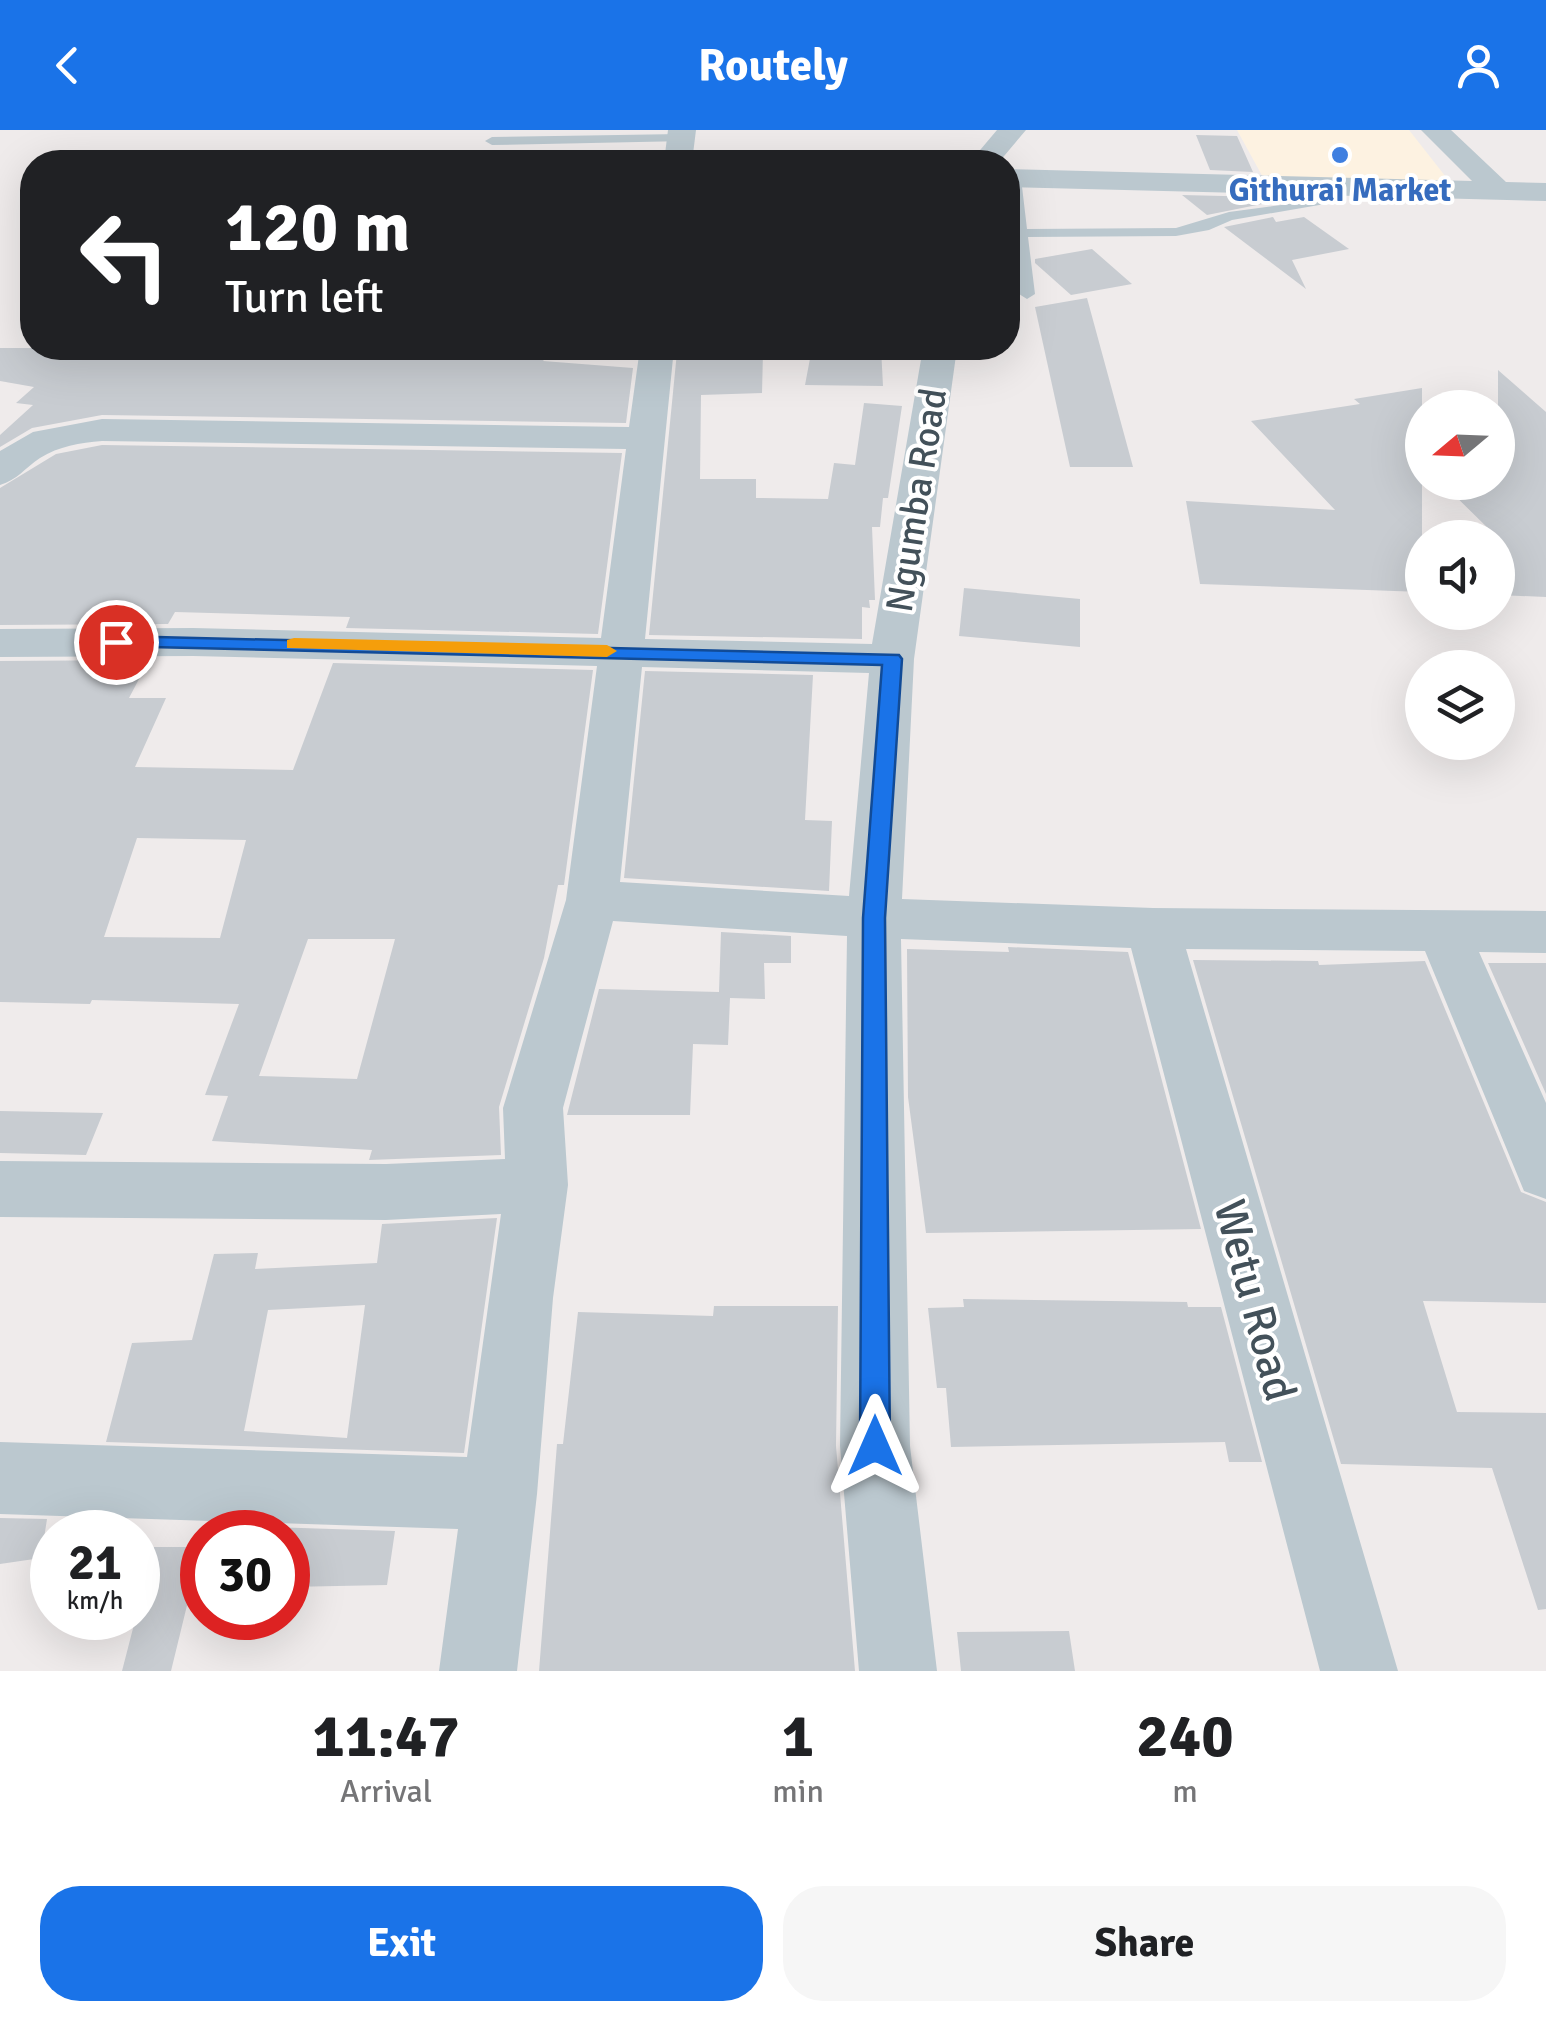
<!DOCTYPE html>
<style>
body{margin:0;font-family:Signika,sans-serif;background:#f6f6f6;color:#202124;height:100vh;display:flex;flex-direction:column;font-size:38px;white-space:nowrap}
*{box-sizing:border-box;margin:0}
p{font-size:32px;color:#757577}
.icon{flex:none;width:55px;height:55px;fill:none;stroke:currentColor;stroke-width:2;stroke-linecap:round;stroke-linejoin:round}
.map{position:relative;height:1541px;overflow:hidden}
.side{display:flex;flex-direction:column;background:#fff;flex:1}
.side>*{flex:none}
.banner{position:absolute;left:20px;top:20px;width:1000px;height:210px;border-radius:40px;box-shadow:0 10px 40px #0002;background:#202124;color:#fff;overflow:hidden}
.needle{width:65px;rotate:251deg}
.buttons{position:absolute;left:1405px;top:260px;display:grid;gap:20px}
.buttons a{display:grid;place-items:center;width:110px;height:110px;border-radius:50%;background:#fff;box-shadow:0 10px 40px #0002;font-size:50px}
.speed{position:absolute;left:30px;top:1380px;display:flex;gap:20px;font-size:50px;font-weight:700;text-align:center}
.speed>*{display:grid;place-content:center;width:130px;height:130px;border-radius:50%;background:#fff;box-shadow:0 10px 40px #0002;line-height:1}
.speed small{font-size:25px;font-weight:400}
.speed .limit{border:15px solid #d22;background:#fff;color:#111}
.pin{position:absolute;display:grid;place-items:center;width:85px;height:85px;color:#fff;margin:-42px;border:5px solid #fff;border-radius:50%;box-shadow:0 2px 10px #0007}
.me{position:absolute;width:110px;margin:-55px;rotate:0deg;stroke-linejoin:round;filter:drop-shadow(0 0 8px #0008)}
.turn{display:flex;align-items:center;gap:35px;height:210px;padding:0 40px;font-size:45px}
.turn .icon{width:130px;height:130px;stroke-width:2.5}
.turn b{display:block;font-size:70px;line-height:85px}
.eta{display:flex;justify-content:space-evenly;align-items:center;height:170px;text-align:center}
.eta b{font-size:60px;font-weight:700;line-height:70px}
.cta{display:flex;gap:20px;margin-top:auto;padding:20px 40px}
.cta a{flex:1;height:115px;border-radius:40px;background:#1a73e8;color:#fff;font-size:40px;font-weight:700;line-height:115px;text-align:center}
.cta a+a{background:#f6f6f6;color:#202124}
header{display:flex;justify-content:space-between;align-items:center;height:130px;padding:0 40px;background:#1a73e8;color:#fff;font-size:45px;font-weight:700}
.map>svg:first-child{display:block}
.commercial{fill:#fdf2e1}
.building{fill:#c8ccd1;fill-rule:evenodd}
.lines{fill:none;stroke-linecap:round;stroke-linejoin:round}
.lane{fill:#bbc8cf;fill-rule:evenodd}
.street{fill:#bbc8cf;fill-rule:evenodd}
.route{fill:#1a73e8;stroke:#114b97;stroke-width:2.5}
.slow{fill:#f59e0b}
.shop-dot{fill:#3f7fe0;stroke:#fff;stroke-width:4}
.labels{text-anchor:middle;stroke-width:8;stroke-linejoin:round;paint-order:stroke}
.far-shop-label{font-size:32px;font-weight:bold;fill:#366cbe;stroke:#fff}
.street-label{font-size:38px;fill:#43515a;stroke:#fff}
.near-street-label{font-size:45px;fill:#43515a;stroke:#fff}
</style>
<header><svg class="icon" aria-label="back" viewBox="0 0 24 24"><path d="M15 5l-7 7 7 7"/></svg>Routely<svg class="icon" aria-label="person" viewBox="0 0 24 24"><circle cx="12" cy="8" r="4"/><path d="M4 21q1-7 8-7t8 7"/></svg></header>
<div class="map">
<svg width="1546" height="1541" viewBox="0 0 1546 1541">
<rect width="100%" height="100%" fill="#efebeb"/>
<path class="commercial" d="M1237 0H1409L1453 56 1265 51Z"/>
<path class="building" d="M1196 5 1237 6 1253 42 1210 40Z
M1182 65 1265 67 1267 73 1207 85Z
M1273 87 1276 92 1304 87 1349 119 1292 130 1306 159 1224 97Z
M1092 119 1132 154 1071 165 1035 133V129Z
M1087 168 1133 337H1070L1035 177Z
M0 218H554L543 231 633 238 626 293 102 285 32 298 0 317V305L33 275 16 273 34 257 0 251Z
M812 218H881L883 256 805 255Z
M677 222H763L762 263 701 265 700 349H756V368L828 369 834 333 855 335 864 273 902 276 888 368H883L880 397H872L875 470H869L870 478 862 477V509L649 505Z
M1498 240 1546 282V467L1498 465V408L1441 352H1498Z
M1422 258V462L1200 454 1186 371 1335 380 1251 291 1360 274 1354 269Z
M102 315 622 323 598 504 346 498 350 487 175 482 168 494 0 495V358L56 324Z
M964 458 1080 469V517L959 506Z
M149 530 129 568H166L135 637 293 640 333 533 593 540 564 755H558L544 828 499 977 501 1025 369 1030 372 1020 212 1011 228 966 205 965 239 874 92 870 90 874 0 872V531ZM137 708 246 710 220 808 104 807ZM308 809H395L357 949 259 946Z
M645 541 813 545 805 690 832 691 829 761 624 748Z
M721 802 791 806V833H764L765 869 730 868 728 915 693 914 690 985H567L599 859 719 862Z
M1008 817 1128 822 1201 1099 926 1103 908 967 907 819 1009 822Z
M1193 830 1318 831 1319 835 1425 831 1521 1062 1546 1072V1173L1423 1171 1457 1282 1546 1283V1479L1538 1480 1492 1338 1341 1334Z
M1488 833H1546V964Z
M0 981 103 983 86 1025 0 1023Z
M497 1088 464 1323 106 1312 132 1213 192 1210 214 1124 258 1123 255 1139 377 1133 382 1094ZM365 1175 347 1308 244 1301 268 1180Z
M963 1169 1187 1172 1188 1177H1221L1262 1332H1229L1225 1312 951 1317 946 1258H937L928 1178 964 1177Z
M714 1176H838L836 1316 855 1541H539L557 1314H563L578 1182 713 1186Z
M0 1388 47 1389 41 1428 0 1434Z
M207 1395 395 1401 387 1455 288 1457V1402H205Z
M154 1417H202V1459H191L171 1541H122Z
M1069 1501 1075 1541H961L957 1502Z"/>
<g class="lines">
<path class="lane" d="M681 4 688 8 686 11 492 15 485 11 492 7Z
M1009 45 1021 48 1027 99 1176 98 1229 82 1318 70 1325 74 1232 90 1209 100 1176 106 1028 107 1035 164 1027 169 1019 164Z"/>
<path class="street" d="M668 0H696L692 32H664Z
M997 0H1026L999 32H970Z
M1421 0H1451L1506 52 1546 53V71L1008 57V39L1472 51Z
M640 218H674L645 509 872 514 923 218H957L914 529 902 769 1153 778 1546 781V823L1479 822 1546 973V1069L1524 1061 1425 821 1186 819 1398 1541H1320L1131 818 901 809 910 1316 937 1541H859L840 1316 847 806 613 791 563 978 568 1055 553 1168 537 1364 517 1541H439L458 1399 0 1384V1312L467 1327 501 1084 386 1090 0 1087V1031L386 1034 505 1029 503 978 566 770 597 536 193 526 0 527V499L193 498 601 508 626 319 102 311C80 313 59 316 40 328 25 338 17 350 0 355V321L33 302 102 289 629 297ZM642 537 869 543 849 766 620 752Z"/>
</g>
<path class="route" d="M116 506 899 525 902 529 885 788 890 1316 886 1327 875 1331 864 1327 860 1316 863 788 882 535 109 516 106 512Z"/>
<path class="slow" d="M294 508 607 515 617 521 607 527 287 518V510Z"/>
<circle class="shop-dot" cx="1340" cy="25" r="10"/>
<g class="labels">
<g class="far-shop-label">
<text x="1340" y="71">Githurai Market</text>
</g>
<g class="street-label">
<text transform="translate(916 370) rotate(-81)" y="13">Ngumba Road</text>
</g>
<g class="near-street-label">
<text transform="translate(1256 1170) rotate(75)" y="16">Wetu Road</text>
</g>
</g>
</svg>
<div class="buttons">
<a><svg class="needle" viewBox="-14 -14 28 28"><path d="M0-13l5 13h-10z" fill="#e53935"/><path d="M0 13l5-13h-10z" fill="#757577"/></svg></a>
<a><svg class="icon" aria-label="sound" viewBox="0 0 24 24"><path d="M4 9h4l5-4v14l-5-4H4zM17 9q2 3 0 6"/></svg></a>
<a><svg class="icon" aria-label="layers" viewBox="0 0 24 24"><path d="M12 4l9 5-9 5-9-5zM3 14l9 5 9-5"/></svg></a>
</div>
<div class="speed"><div>21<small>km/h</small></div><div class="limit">30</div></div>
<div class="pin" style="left:116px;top:512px;background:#d93025"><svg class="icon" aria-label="arrive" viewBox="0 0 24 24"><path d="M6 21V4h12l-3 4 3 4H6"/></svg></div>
<svg class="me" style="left:875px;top:1316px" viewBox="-20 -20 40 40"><path d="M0-17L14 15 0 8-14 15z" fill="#1a73e8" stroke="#fff" stroke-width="4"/></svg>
<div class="banner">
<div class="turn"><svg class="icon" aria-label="left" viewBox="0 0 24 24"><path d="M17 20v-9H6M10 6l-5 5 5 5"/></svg><div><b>120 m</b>Turn left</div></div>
</div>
</div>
<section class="side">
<div class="eta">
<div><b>11:47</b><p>Arrival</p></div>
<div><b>1</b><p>min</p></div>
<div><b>240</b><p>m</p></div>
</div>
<div class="cta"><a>Exit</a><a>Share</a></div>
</section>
